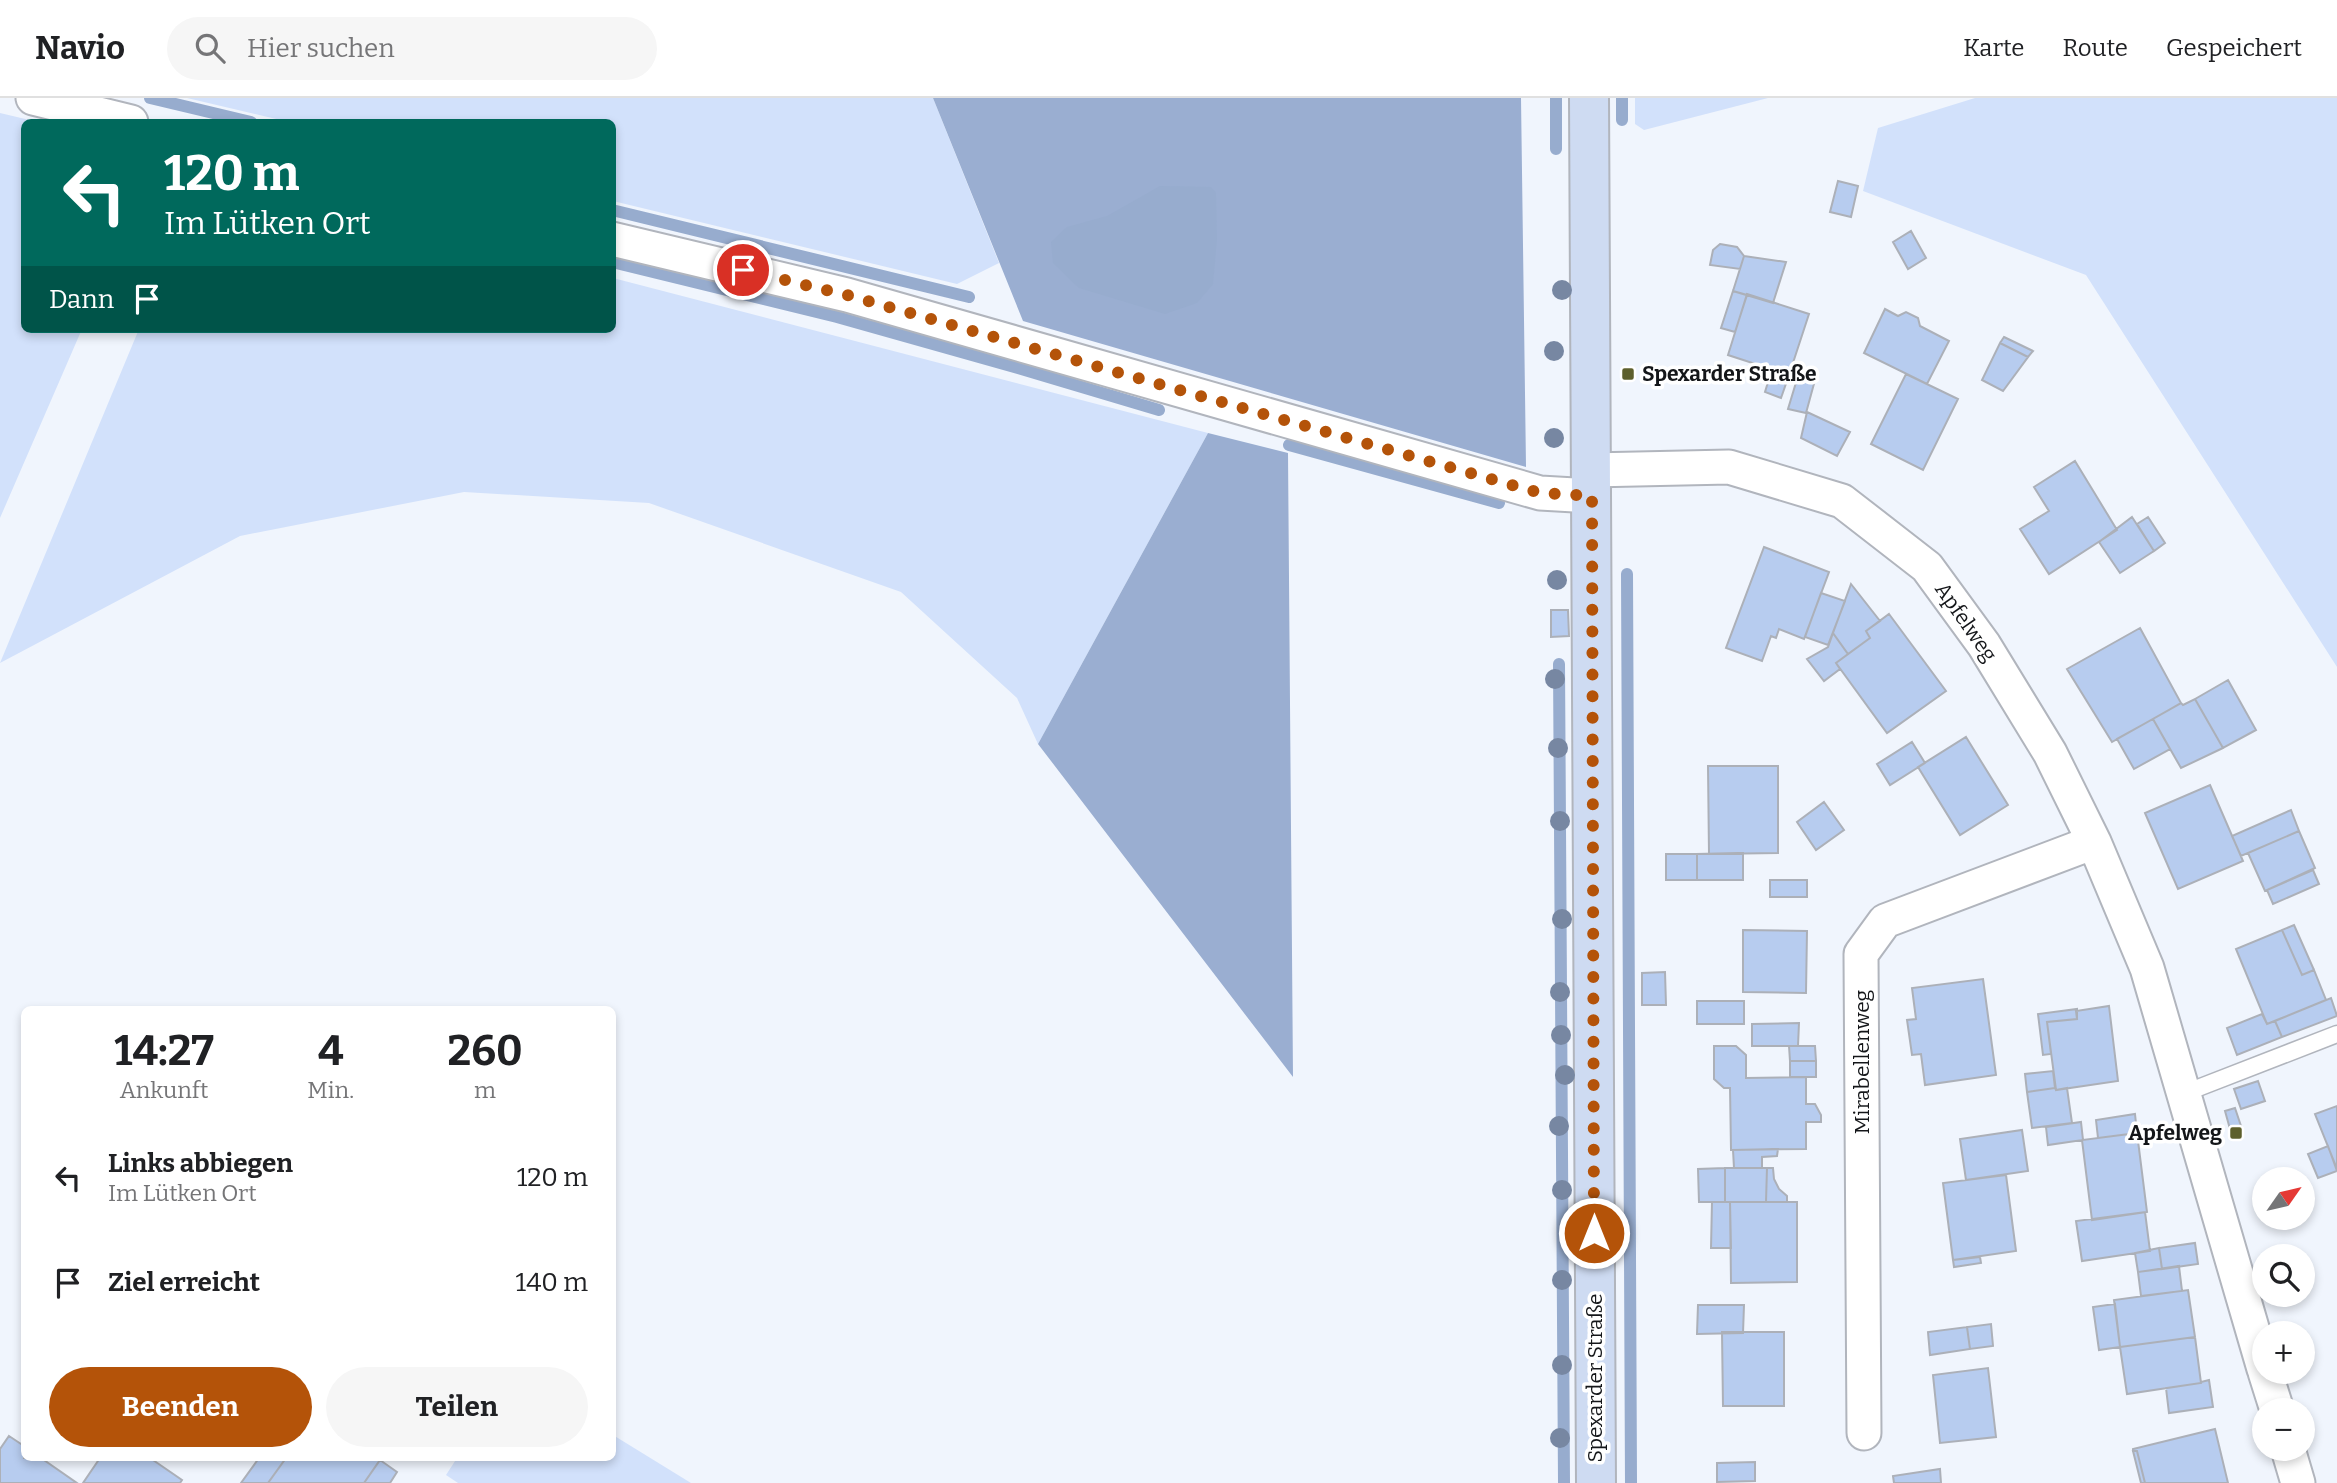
<!DOCTYPE html>
<html lang="de">
<meta charset="utf-8">
<style>
body{margin:0;font-family:Bitter,serif;background:#f6f6f6;color:#202124;height:100vh;display:flex;flex-direction:column;font-size:26px;white-space:nowrap}
*{box-sizing:border-box;margin:0}
p{font-size:23px;color:#757577}
.icon{flex:none;width:38px;height:38px;fill:none;stroke:currentColor;stroke-width:2;stroke-linecap:round;stroke-linejoin:round}
.map{position:relative;flex:1;overflow:hidden}
.details{position:absolute;left:21px;top:908px;width:595px;height:455px;display:flex;flex-direction:column;background:#fff;border-radius:10px;box-shadow:0 4px 10px #0003}
.details>*{flex:none}
.banner{position:absolute;left:21px;top:21px;width:595px;height:214px;border-radius:10px;box-shadow:0 4px 10px #0003;background:#00695c;color:#fff;overflow:hidden}
.needle{width:46px;rotate:56deg}
.controls{position:absolute;left:2252px;top:1069px;display:grid;gap:14px}
.controls a{display:grid;place-items:center;width:63px;height:63px;border-radius:50%;background:#fff;box-shadow:0 4px 10px #0003;font-size:35px}
.pin{position:absolute;display:grid;place-items:center;width:60px;height:60px;color:#fff;margin:-30px;border:4px solid #fff;border-radius:50%;box-shadow:0 2px 7px #0007}
.me{position:absolute;width:77px;margin:-38px;rotate:0deg;stroke-linejoin:round;filter:drop-shadow(0 0 5px #0008)}
.turn{display:flex;align-items:center;gap:24px;height:147px;padding:0 28px;font-size:32px}
.turn .icon{width:91px;height:91px;stroke-width:2.5}
.turn b{display:block;font-size:49px;line-height:60px}
.then{display:flex;align-items:center;height:66px;padding:0 28px;background:#0003;gap:14px;font-size:26px}
.eta{display:flex;justify-content:space-evenly;align-items:center;height:119px;text-align:center}
.eta b{font-size:42px;font-weight:700;line-height:49px}
.cta{display:flex;gap:14px;margin-top:auto;padding:14px 28px}
.cta a{flex:1;height:80px;border-radius:42px;background:#b45309;color:#fff;font-size:28px;font-weight:700;line-height:80px;text-align:center}
.cta a+a{background:#f6f6f6;color:#202124}
ul{padding:0;list-style:none}
li{display:flex;align-items:center;gap:21px;height:105px;padding:0 28px}
li div{flex:1}
li b{display:block;font-size:26px}
li em{font-style:normal}
header{display:flex;align-items:center;gap:42px;box-sizing:border-box;height:98px;padding:0 35px;background:#fff;border-bottom:2px solid #e0e0e0}
header strong{font-size:33px}
nav{display:flex;gap:38px;margin-inline-start:auto;font-size:24px}
.search{width:490px;height:63px;background:#f6f6f6;display:flex;align-items:center;gap:18px;box-sizing:border-box;padding:0 24px;border-radius:38px;color:#757577;font-size:26px}
.map>svg:first-child{display:block}
.green{fill:#d2e1fb}
.forest{fill:#9aaed1}
.water{fill:#97acce}
.lines{fill:none;stroke-linecap:round;stroke-linejoin:round}
.stream{stroke:#97acce;stroke-width:12}
.building{fill:#b7ccef;stroke:#acb0b8;stroke-width:2}
.lane-casing{stroke:#b1b5bd;stroke-width:19}
.street-casing{stroke:#b1b5bd;stroke-width:37}
.secondary-casing{stroke:#b1b5bd;stroke-width:42}
.lane{stroke:#fff;stroke-width:16}
.street{stroke:#fff;stroke-width:33}
.secondary{stroke:#cedbf2;stroke-width:38}
.tree{fill:#7787a2}
.route{stroke:#b45309;stroke-width:12;stroke-dasharray:0 21.6}
.poi-dot{fill:#5d5f2c;stroke:#fff;stroke-width:2.5}
.labels{text-anchor:middle;stroke-width:7;stroke-linejoin:round;paint-order:stroke}
.poi-label{font-size:21px;font-weight:bold;fill:#141619;stroke:#fff;text-anchor:start}
.street-label{font-size:21px;fill:#141619;stroke:#fff}
</style>
<header>
<strong>Navio</strong>
<div class="search"><svg class="icon" aria-label="search" viewBox="0 0 24 24"><circle cx="10" cy="10" r="6"/><path d="M15 15l6 6"/></svg>Hier suchen</div>
<nav><a>Karte</a><a>Route</a><a>Gespeichert</a></nav>
</header>
<div class="map">
<svg width="2337" height="1385" viewBox="0 0 2337 1385">
<rect width="100%" height="100%" fill="#f0f5fd"/>
<path class="green" d="M187 0H933L999 165 957 186 613 103 612 24H289Z
M1635 0H1768L1644 32 1635 26Z
M1975 0H2337V569L2086 177 1863 93 1878 30Z
M0 15 38 24H24V231H82L0 420Z
M613 180 1208 335 1038 646 1017 600 901 494 649 405 464 394 240 438 0 565 139 231H612Z
M613 1337 691 1385H458L446 1377 457 1360H612Z"/>
<path class="forest" d="M933 0H1521L1526 369 1023 223Z
M1208 335 1288 355 1293 979 1038 646Z"/>
<path class="water" d="M1160 88 1211 89 1216 95 1217 141 1213 186 1197 205 1165 216 1079 190 1053 165 1051 144 1067 129 1107 118Z"/>
<g class="lines">
<path class="stream" d="M150 0 251 24
M1556 0V51
M1622 0V22
M612 112 969 199
M612 164 837 219 1018 270 1159 312
M1289 347 1499 405
M1627 476 1631 1385
M1559 566 1564 1385"/>
</g>
<path class="building" d="M1838 83 1858 88 1851 119 1830 114Z
M1911 133 1926 160 1908 171 1893 144Z
M1720 146 1737 149 1744 158 1740 171 1710 167 1713 152Z
M1744 158 1786 164 1773 205 1733 193Z
M1733 193 1747 197 1735 234 1721 230Z
M1747 196 1809 216 1789 277 1728 257Z
M1885 211 1898 218 1906 214 1918 220 1920 228 1949 243 1927 286 1864 255Z
M2004 239 2033 253 2028 259 2000 245Z
M2000 245 2028 259 2003 293 1982 282Z
M1772 271 1789 277 1781 300 1765 294Z
M1906 276 1958 301 1923 372 1871 346Z
M1798 278 1815 282 1806 315 1788 311Z
M1807 314 1850 334 1837 358 1801 340Z
M2075 363 2117 432 2049 476 2020 431 2049 413 2034 389Z
M2132 419 2154 453 2120 475 2099 444Z
M2148 419 2165 445 2154 453 2137 426Z
M1764 449 1829 474 1804 541 1779 531 1776 540 1771 538 1762 563 1726 550Z
M1851 486 1880 523 1866 533 1870 540 1848 556 1833 535Z
M1821 495 1845 503 1828 547 1805 539Z
M1551 512H1568L1569 538 1551 539Z
M1889 516 1946 593 1887 635 1836 565 1870 540 1866 533Z
M2140 530 2181 605 2112 644 2067 571Z
M1833 535 1848 556 1836 565 1840 571 1824 583 1807 561 1828 549Z
M2228 582 2256 632 2223 650 2195 601Z
M2195 601 2223 650 2181 670 2153 621 2181 605 2183 607Z
M2153 621 2170 651 2134 671 2117 641Z
M1966 639 2008 707 1960 737 1918 669Z
M1912 644 1925 665 1890 687 1877 666Z
M1708 668H1778V755L1709 756Z
M2210 687 2243 763 2178 791 2145 715Z
M1824 704 1844 732 1816 752 1797 724Z
M2291 712 2299 733 2241 758 2232 738Z
M2299 733 2315 770 2265 793 2248 755Z
M1738 755H1743V782H1697V756Z
M1666 756H1697V782H1666Z
M2313 772 2319 786 2273 806 2267 792Z
M1770 782H1807V799H1770Z
M2294 827 2314 872 2302 877 2282 832Z
M1743 832 1807 833 1806 895 1743 894Z
M2282 832 2302 877 2314 872 2326 902 2267 926 2236 851Z
M1665 874 1666 907H1642V875Z
M1983 881 1996 977 1925 987 1921 956 1912 957 1907 922 1916 921 1912 890Z
M2331 900 2337 918 2282 939 2275 923Z
M1697 903H1744V926H1697Z
M2109 908 2118 983 2056 992 2047 924 2077 921 2076 913Z
M2077 911V921L2047 924 2051 956 2043 957 2038 916Z
M2262 916 2267 926 2275 923 2282 939 2237 957 2227 930Z
M1799 925 1798 948H1752V926Z
M1714 948H1736L1746 957V980L1806 979V1006H1815L1821 1017V1024H1806V1051L1731 1052 1730 990H1724L1714 981Z
M1789 948H1815L1816 963H1790Z
M1790 963H1816V979H1790Z
M2053 973 2055 990 2027 994 2025 976Z
M2258 983 2265 1003 2241 1011 2234 991Z
M2055 990 2056 992 2067 990 2072 1025 2032 1030 2027 994Z
M2337 1008V1071L2315 1016Z
M2235 1010 2241 1028 2230 1031 2225 1013Z
M2135 1016 2137 1035 2098 1040 2096 1022Z
M2081 1024 2083 1042 2048 1047 2046 1029Z
M2022 1032 2028 1073 1966 1082 1960 1041Z
M2137 1035 2147 1114 2092 1122 2082 1042Z
M2328 1048 2337 1073 2318 1080 2308 1056Z
M1778 1051 1777 1058 1762 1059V1070H1734L1733 1052Z
M1725 1070H1767L1766 1104H1725Z
M1725 1070V1104H1699L1698 1071Z
M1767 1070H1773L1774 1081 1779 1091 1787 1098V1104H1766Z
M2006 1077 2016 1153 1953 1162 1943 1085Z
M1712 1104H1730L1731 1150H1711Z
M1730 1104H1797V1184L1731 1185Z
M2145 1114 2150 1153 2082 1163 2076 1123Z
M2195 1145 2198 1166 2162 1171 2159 1150Z
M2159 1150 2162 1171 2138 1174 2135 1155Z
M1980 1159 1981 1165 1954 1169 1953 1162Z
M2179 1168 2182 1193 2141 1198 2138 1174Z
M2188 1192 2195 1239 2120 1249 2114 1202Z
M2115 1206 2120 1249 2099 1252 2093 1209Z
M1698 1207H1744L1743 1235 1697 1236Z
M1991 1226 1993 1248 1970 1251 1967 1229Z
M1967 1229 1970 1251 1930 1257 1928 1234Z
M1722 1234H1784V1308H1723Z
M2195 1239 2201 1285 2127 1296 2120 1249Z
M1988 1270 1996 1339 1940 1345 1933 1277Z
M2209 1282 2213 1309 2169 1315 2166 1290 2201 1285V1284Z
M2215 1331 2228 1385H2145L2137 1353H2133V1351Z
M9 1338 24 1348V1360H41L77 1385H0V1351Z
M2133 1353H2137L2145 1385H2141Z
M100 1360H150L182 1382 180 1385H83Z
M259 1360H286L268 1385H241Z
M286 1360H377L380 1362 364 1385H268Z
M380 1362 397 1374 390 1385H364Z
M1755 1364V1383L1717 1384V1365Z
M1940 1371 1941 1385H1894L1893 1378Z"/>
<g class="lines">
<defs>
<path id="lane" d="M2185 995 2337 936"/>
<path id="street" d="M33 0 131 24
M612 141 847 197 1540 395 1592 398
M1591 372 1729 369 1842 403 1927 469 1984 547 2050 655 2094 744 2147 870 2264 1271
M2265 1274 2277 1312
M1864 1335 1861 856 1885 823 2094 744
M2288 1351 2298 1385"/>
<path id="secondary" d="M1589 0 1596 1385"/>
</defs>
<use href="#lane" class="lane-casing"/>
<use href="#street" class="street-casing"/>
<use href="#secondary" class="secondary-casing"/>
<use href="#lane" class="lane"/>
<use href="#street" class="street"/>
<use href="#secondary" class="secondary"/>
</g>
<g class="tree">
<circle cx="1562" cy="192" r="10"/>
<circle cx="1554" cy="253" r="10"/>
<circle cx="1554" cy="340" r="10"/>
<circle cx="1557" cy="482" r="10"/>
<circle cx="1555" cy="581" r="10"/>
<circle cx="1558" cy="650" r="10"/>
<circle cx="1560" cy="723" r="10"/>
<circle cx="1562" cy="821" r="10"/>
<circle cx="1560" cy="894" r="10"/>
<circle cx="1561" cy="937" r="10"/>
<circle cx="1565" cy="977" r="10"/>
<circle cx="1559" cy="1028" r="10"/>
<circle cx="1562" cy="1092" r="10"/>
<circle cx="1562" cy="1182" r="10"/>
<circle cx="1562" cy="1267" r="10"/>
<circle cx="1560" cy="1340" r="10"/>
</g>
<g class="lines">
<path class="route" d="M743 172 847 197 1540 395 1592 398 1594 1135"/>
</g>
<g class="poi-dot">
<rect x="1621" y="269" width="14" height="14" rx="3.5"/>
<rect x="2229" y="1028" width="14" height="14" rx="3.5"/>
</g>
<g class="labels">
<g class="poi-label">
<text x="1642" y="283">Spexarder Straße</text>
<text x="2222" y="1042" text-anchor="end">Apfelweg</text>
</g>
<g class="street-label">
<text transform="translate(1966 524) rotate(55)" y="7">Apfelweg</text>
<text transform="translate(1862 964) rotate(-90)" y="7">Mirabellenweg</text>
<text transform="translate(1595 1280) rotate(-90)" y="7">Spexarder Straße</text>
</g>
</g>
</svg>
<div class="controls">
<a><svg class="needle" viewBox="-14 -14 28 28"><path d="M0-13l5 13h-10z" fill="#e53935"/><path d="M0 13l5-13h-10z" fill="#757577"/></svg></a>
<a><svg class="icon" aria-label="search" viewBox="0 0 24 24"><circle cx="10" cy="10" r="6"/><path d="M15 15l6 6"/></svg></a>
<a>+</a>
<a>−</a>
</div>
<div class="pin" style="left:743px;top:172px;background:#d93025"><svg class="icon" aria-label="arrive" viewBox="0 0 24 24"><path d="M6 21V4h12l-3 4 3 4H6"/></svg></div>
<svg class="me" style="left:1594px;top:1135px" viewBox="-20 -20 40 40"><circle r="17" fill="#b45309" stroke="#fff" stroke-width="3"/><path d="M0-11L8 9 0 5-8 9z" fill="#fff"/></svg>
<div class="banner">
<div class="turn"><svg class="icon" aria-label="left" viewBox="0 0 24 24"><path d="M17 20v-9H6M10 6l-5 5 5 5"/></svg><div><b>120 m</b>Im Lütken Ort</div></div>
<div class="then">Dann<svg class="icon" aria-label="arrive" viewBox="0 0 24 24"><path d="M6 21V4h12l-3 4 3 4H6"/></svg></div>
</div>
<section class="details">
<div class="eta">
<div><b>14:27</b><p>Ankunft</p></div>
<div><b>4</b><p>Min.</p></div>
<div><b>260</b><p>m</p></div>
</div>
<ul>
<li><svg class="icon" aria-label="left" viewBox="0 0 24 24"><path d="M17 20v-9H6M10 6l-5 5 5 5"/></svg><div><b>Links abbiegen</b><p>Im Lütken Ort</p></div><em>120 m</em></li>
<li><svg class="icon" aria-label="arrive" viewBox="0 0 24 24"><path d="M6 21V4h12l-3 4 3 4H6"/></svg><div><b>Ziel erreicht</b></div><em>140 m</em></li>
</ul>
<div class="cta"><a>Beenden</a><a>Teilen</a></div>
</section>
</div>
